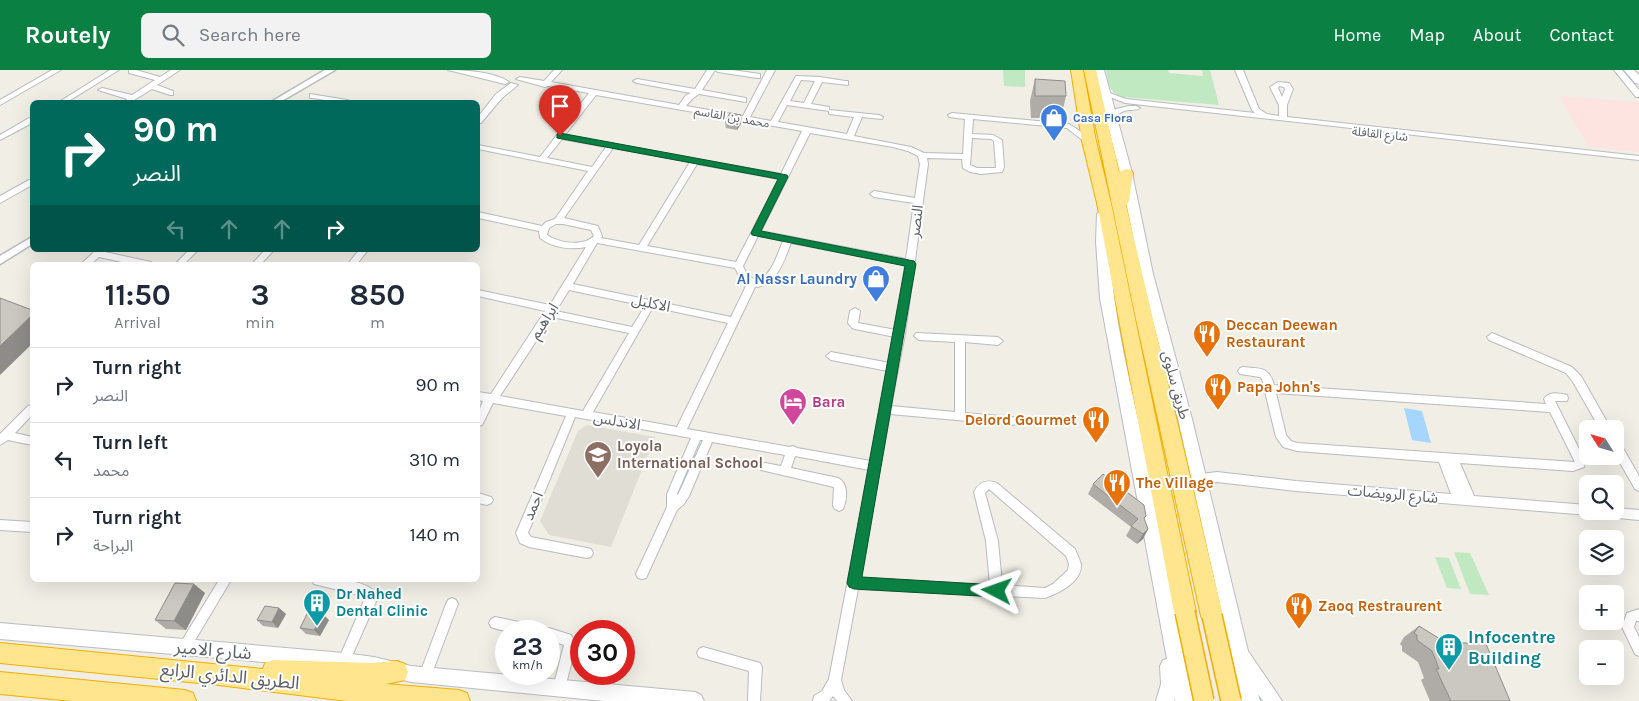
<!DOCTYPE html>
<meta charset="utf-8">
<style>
body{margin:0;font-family:Karla,"Noto Sans Arabic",sans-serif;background:#f2f2f3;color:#1f2937;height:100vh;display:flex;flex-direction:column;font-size:19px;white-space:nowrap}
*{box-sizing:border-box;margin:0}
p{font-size:16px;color:#747a83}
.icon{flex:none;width:28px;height:28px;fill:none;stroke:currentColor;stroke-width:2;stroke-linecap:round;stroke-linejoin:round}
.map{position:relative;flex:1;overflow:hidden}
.side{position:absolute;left:30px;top:192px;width:450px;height:320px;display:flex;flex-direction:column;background:#fff;border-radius:8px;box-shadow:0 5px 20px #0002}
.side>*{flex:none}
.top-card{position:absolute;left:30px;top:30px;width:450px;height:152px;border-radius:8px;box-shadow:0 5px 20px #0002;background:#00695c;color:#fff;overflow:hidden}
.needle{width:32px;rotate:307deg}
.controls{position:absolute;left:1579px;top:350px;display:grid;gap:10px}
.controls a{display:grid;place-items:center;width:45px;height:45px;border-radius:8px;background:#fff;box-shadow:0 5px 20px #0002;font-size:25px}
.speed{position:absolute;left:495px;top:550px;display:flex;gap:10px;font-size:25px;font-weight:700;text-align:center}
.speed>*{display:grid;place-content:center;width:65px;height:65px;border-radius:50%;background:#fff;box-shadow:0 5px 20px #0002;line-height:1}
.speed small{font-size:12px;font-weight:400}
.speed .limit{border:8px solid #d22;background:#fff;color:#111}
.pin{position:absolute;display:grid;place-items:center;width:42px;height:42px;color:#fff;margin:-51px -21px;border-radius:50% 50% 50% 0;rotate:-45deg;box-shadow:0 0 5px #0007}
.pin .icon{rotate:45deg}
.me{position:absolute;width:55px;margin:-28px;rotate:274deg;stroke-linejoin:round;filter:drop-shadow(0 0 4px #0008)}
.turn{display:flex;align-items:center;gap:18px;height:105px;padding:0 20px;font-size:22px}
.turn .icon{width:65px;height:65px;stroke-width:2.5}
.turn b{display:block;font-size:35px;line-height:42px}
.lanes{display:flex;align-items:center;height:48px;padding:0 20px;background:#0003;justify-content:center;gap:25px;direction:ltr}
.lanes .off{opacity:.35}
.eta{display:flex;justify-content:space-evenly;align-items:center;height:85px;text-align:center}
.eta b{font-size:30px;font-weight:700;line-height:35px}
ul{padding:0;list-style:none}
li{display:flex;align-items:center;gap:15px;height:75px;padding:0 20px;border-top:1px solid #e0e1e3}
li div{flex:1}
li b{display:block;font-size:19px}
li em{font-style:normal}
header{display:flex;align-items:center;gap:30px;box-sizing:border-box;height:70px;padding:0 25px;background:#0b8043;color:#fff}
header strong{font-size:24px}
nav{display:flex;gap:28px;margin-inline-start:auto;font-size:18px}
.search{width:350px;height:45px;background:#f2f2f3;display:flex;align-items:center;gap:12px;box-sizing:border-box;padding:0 18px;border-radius:8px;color:#747a83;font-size:19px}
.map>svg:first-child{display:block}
.education{fill:#e0ddd4}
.medical{fill:#fde4e1}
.green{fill:#c0e9c1}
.water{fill:#a6d6ff}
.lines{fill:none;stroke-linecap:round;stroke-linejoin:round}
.minor-casing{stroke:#b8bbc0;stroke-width:2}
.tertiary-casing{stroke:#b8bbc0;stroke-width:3}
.secondary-casing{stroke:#b9bcc2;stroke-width:2}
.motorway-casing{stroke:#f5ae00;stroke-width:2}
.minor{fill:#fff;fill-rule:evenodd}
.tertiary{fill:#fff;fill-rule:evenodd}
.secondary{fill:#fff;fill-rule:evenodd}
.motorway{fill:#ffe58d;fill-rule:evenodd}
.motorway-bridge-casing{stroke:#f5ae00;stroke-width:22;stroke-linecap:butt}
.motorway-bridge{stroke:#ffe58d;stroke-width:19}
.wall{fill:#afaca7}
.shaded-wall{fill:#8e8c88}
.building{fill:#cbc8c2;stroke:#8e8c88}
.route{fill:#0b8043;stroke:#07532c}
.labels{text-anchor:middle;stroke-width:4;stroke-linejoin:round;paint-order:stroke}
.far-street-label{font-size:12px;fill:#5d6167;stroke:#fff}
.far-shop-label{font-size:12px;font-weight:bold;fill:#366cbe;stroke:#fff;text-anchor:start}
.street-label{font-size:15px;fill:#5d6167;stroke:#fff}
.shop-label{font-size:15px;font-weight:bold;fill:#366cbe;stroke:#fff;text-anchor:end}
.food-label{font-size:15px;font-weight:bold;fill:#c56008;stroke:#fff;text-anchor:start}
.hotel-label{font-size:15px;font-weight:bold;fill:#b23c85;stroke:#fff;text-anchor:start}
.education-label{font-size:15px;font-weight:bold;fill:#785e54;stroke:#fff;text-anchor:start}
.culture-label{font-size:15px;font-weight:bold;fill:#0d838f;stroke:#fff;text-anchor:start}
.near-culture-label{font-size:18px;font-weight:bold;fill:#0d838f;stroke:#fff;text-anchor:start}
.near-street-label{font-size:18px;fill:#5d6167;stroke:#fff}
</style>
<header>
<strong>Routely</strong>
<div class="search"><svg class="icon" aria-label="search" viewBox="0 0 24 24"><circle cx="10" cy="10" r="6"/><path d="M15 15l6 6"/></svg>Search here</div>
<nav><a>Home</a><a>Map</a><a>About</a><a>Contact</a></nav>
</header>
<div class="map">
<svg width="1639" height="631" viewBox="0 0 1639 631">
<rect width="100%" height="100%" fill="#f0eee5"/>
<path class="education" d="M587 355 655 367 611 477 549 465 540 451 578 361Z"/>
<path class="medical" d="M1559 26 1639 32V82L1589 77Z"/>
<path class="green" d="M1003 0H1025V17L1004 16Z
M1106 0H1168L1169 3 1203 6 1202 0H1210L1219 35 1122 27C1109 22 1108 13 1106 0Z
M1454 482 1470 483 1489 525 1470 524Z
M1435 487 1449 488 1461 519 1447 518Z"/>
<path class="water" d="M1404 338 1422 341 1431 373 1412 370Z"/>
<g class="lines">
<defs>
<path id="minor" d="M52 0H61L0 35V30Z
M110 0H119L67 32H59Z
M129 0H136L160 7 171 0H180L157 15 173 21V25H170L152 19 131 32H124L127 29 98 20 102 18 132 25 155 10 129 3Z
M448 0C465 0 495 2 509 12L505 14Z
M554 0H562L551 12 679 35 686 25 691 23 637 13 633 11 637 9 695 19 707 0H732L760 4V8H757L718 2 715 0 702 20 746 28V32L699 24 692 29 686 36 743 46 767 0H775L750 47 771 51 796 6 820 7 845 11H848V15L822 12 811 34 829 37V41L787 35 778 52 847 64 854 47 829 44V40L879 45 883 47 882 49 862 47 854 66 911 77 924 83 963 84 965 49 949 47 948 45 952 43 1069 54 1092 69V73H1086L1067 58 973 49 972 64 993 65 1002 70 1004 97 1002 102 981 104 970 102 963 98 962 89 927 88 928 94 905 264 891 336 955 342V272L919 270 914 266 916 263 998 267 1003 271 998 275 965 272V343L1012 347 1016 348 1017 351 1016 354 1012 355 890 344 860 508 990 515 986 471 974 422C979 412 986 409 997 413L1075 479C1077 484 1080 490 1081 495 1082 512 1059 523 1045 528L858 519 841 610 844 620 852 631H837L833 626 829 631H813L814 626 822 621 829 609 869 400 795 386 791 398 838 408C849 413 847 430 843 439L839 441 835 439 833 436 834 417 761 400 760 397 761 394 765 393 781 396 785 385 712 372 689 426 684 434 677 440 646 508 642 509 638 508 636 504 667 437V424L691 368 575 347 528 463 531 467 587 478 591 479 593 483 591 487 587 488 529 477 520 473 516 463 566 346 493 333 482 355 478 356V343L483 331 478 330V322L491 324 545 241 478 226V220L550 235 586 177C571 180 553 178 540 168L539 161 478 148V142L542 156 546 152 555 149 588 101 478 79V75L540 87 589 23 548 16 545 17 516 9 520 7 544 11ZM801 10 815 11 804 33 790 31ZM596 25 802 61 781 104 565 65ZM810 63 893 77 908 81 918 86 920 94 915 128 874 121 870 124 874 127 914 133 906 189 761 161ZM972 68 991 69 994 71 996 98H977L970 95ZM562 69 606 77 592 97 547 88ZM613 78 690 92 639 175 601 168 602 166 598 156 564 148ZM697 94 779 109 736 192 647 176ZM556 154H563L591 160 594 166C583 177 559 173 547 165L549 158ZM758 166 783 171C777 185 772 205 757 211L747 205 743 196ZM597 173 735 198 741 209 747 214 731 247 573 214ZM791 173 905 195 896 260 858 253 860 241 855 238 850 241 848 253 852 258 855 259 895 267 890 293 831 282 826 286 831 290 888 301 871 391 797 378 793 376 790 377 687 359 755 217C777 216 784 190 791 173ZM569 220 645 236 632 257 556 241ZM653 237 728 253 677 357 593 342ZM552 247 629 263 583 341 500 326ZM700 370H703L678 425 677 424ZM989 419 1066 486 1069 494 1068 500 1053 514 1045 518 1002 515 998 471 985 423Z
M1235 0H1243L1259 39 1267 44 1279 46V35L1270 17 1278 12 1289 13 1293 19 1287 35V47L1639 86V90L1125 33 1100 23 1104 21 1126 29 1255 43 1252 40ZM1279 16 1284 17 1285 19 1282 27 1278 18Z
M1614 0H1622L1639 20V27H1636Z
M511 13 518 15 502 28 481 53H478V47L496 24Z
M310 24 347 30 351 32H337L313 28H310Z
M1129 36H1136L1140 38C1135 41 1130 39 1124 41 1118 43 1115 48 1110 50L1106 48 1116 39Z
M29 48H32V53L0 70V65Z
M29 110H32V115L0 133V126Z
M96 180H106L105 182 151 192 155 195H136L99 187 90 195H80Z
M189 180H198L183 195H174Z
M265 180H274L260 195H251Z
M359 180H368L356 195H347Z
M1492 263 1572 297 1581 306 1611 359H1600L1573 312 1566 303 1489 270 1487 267Z
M1243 297C1260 299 1269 296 1274 315L1546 334 1544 329C1549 321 1559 323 1567 325L1568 328 1567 331H1555L1585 391 1584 397 1573 401 1460 393 1474 426 1588 435V441H1615V438L1639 440V450L1597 446 1592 443 1588 445 1296 421 1217 412 1198 413 1194 411 1193 408 1194 405 1217 402 1296 411 1451 424 1439 392 1297 381 1283 377 1276 367 1262 309 1260 307 1240 304 1238 301 1240 298ZM1276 323 1550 342 1575 392 1297 373 1291 371 1286 365Z
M32 335V345L15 363 32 367V375L8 370 0 375V364L28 336Z
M1615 370 1619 371 1639 406V421L1635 419 1615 384Z
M478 423 491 427 493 430 491 433 487 435 478 433Z
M0 450 32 452V462L0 460Z
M219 510H231L188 582 184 584 180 582 178 578 180 574Z
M312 510C330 510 369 507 378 527L348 595 344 597 340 595 338 591 365 528 363 526 318 515 314 514Z
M452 528 456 530 458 534 431 606 429 610 425 612 421 610 419 606 446 534 448 530Z
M1639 539V551H1636L1634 557 1639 567V586L1635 584 1622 557 1627 543Z
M495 547 534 555 538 557 540 561C524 562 506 563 491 557L489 553 491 549Z
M549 558 571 565 576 575 565 618 563 622 559 624 555 622 553 618 564 575 549 570V561H544Z
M703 577 760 593 762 597 760 631H748L749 601 699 587 697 583 699 579Z"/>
<path id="tertiary" d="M325 0H335L280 32H271Z
M32 167V174L0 194V186Z"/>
<path id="secondary" d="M1094 0H1104L1132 103 1153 204 1192 349 1248 581 1282 631H1263L1258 624 1260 631H1242L1178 349 1141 204 1120 103Z
M1624 0H1634L1639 5V14L1635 13Z
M1103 140 1109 144C1107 221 1126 293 1142 368 1159 455 1174 544 1193 631H1175V628L1174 631H1156L1161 614 1160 596 1163 590 1167 589 1100 228 1096 172 1097 144Z
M0 553 344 583 374 587 411 596 695 622 701 625 704 631H604L411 612 374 603 344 599 0 569Z"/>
<path id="motorway" d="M1071 0H1083L1096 71 1111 133 1196 542 1192 549 1185 552 1178 549 1174 542 1097 133 1082 71Z
M1084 0H1096L1119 102 1126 99 1131 100 1133 103 1129 131 1126 135 1223 546 1219 553 1212 556 1205 553 1201 546 1134 240Z
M0 573 263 599 265 593 273 590 372 593 397 591 405 594 408 602 405 610 386 614 459 620 467 623 470 631H347L219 615 0 593Z
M0 602 185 620 193 623 196 631H72L0 624Z"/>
</defs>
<use href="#minor" class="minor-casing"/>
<use href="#tertiary" class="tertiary-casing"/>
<use href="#secondary" class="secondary-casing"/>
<use href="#motorway" class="motorway-casing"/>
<use href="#minor" class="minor"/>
<use href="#tertiary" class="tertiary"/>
<use href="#secondary" class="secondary"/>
<use href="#motorway" class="motorway"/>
<defs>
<path id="motorway-bridge" d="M1185 542 1204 631
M1212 546 1231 631"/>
</defs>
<use href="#motorway-bridge" class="motorway-bridge-casing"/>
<use href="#motorway-bridge" class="motorway-bridge"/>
</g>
<path class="wall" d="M1035 9 1066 26 1061 48H1031L1030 31Z
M725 51 742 52 737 60 726 58Z
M1093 414 1144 449 1148 459 1143 469 1137 474 1126 466 1131 457 1088 424Z
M205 523 186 560 166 559 155 550Z
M279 538 286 544 278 558 263 556 257 550Z
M329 550 320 566 306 564 300 558Z
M1419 556 1510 631H1430L1421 610 1424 608 1418 592 1402 581V576L1400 574 1404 567Z"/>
<path class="shaded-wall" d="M741 45 742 52 737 60V53Z
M32 245V274L0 305V276Z
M1148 459 1143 469 1137 474 1143 464Z
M194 514 205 523 186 560 174 551Z
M279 538 286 544 278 558 272 552Z
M323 544 329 550 320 566 314 560Z"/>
<path class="building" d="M1035 9 1065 11 1066 26H1035Z
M730 43 741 45 737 53 725 51Z
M0 228 32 240V245L0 276Z
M1103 404 1144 435 1146 446 1144 448 1148 459 1143 464 1131 456 1138 449 1093 414Z
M175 513 194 514 174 551 155 550Z
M265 536 279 538 272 552 257 550Z
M308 542 323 544 314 560 300 558Z
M1419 556 1445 572 1486 574 1510 631H1451L1436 599H1439L1432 581 1417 570V565L1414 563Z"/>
<path class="route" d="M560 63 787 105 788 107 761 161 914 191 916 194 862 507 997 515 1002 517 1004 521 1002 526 997 527 854 519 849 517 847 513 905 196 752 165 751 163 778 109 557 68V64Z"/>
<defs>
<symbol id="shop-pin" viewBox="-11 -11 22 30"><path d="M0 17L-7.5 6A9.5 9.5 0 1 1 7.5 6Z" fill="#3f7fe0" stroke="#fff"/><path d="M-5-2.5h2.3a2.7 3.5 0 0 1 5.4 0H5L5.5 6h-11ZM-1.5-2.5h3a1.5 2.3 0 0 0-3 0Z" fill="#fff"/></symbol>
<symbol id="restaurant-pin" viewBox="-11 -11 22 30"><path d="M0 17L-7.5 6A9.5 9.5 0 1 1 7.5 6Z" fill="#e8710a" stroke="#fff"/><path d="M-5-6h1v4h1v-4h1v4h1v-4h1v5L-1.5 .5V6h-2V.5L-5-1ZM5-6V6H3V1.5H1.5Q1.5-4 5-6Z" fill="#fff"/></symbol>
<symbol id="hotel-pin" viewBox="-11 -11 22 30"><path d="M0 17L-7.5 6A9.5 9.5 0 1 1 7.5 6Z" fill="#d1479c" stroke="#fff"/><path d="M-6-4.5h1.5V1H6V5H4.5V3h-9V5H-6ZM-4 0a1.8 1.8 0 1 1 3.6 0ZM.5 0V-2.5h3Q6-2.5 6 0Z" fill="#fff"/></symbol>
<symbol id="school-pin" viewBox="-11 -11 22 30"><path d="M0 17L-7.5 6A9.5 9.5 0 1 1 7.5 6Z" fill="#8d6e63" stroke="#fff"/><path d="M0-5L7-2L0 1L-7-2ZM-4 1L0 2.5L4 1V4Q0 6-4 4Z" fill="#fff"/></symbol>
<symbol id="building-pin" viewBox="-11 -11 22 30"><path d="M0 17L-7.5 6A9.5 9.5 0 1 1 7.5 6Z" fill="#0f9aa8" stroke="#fff"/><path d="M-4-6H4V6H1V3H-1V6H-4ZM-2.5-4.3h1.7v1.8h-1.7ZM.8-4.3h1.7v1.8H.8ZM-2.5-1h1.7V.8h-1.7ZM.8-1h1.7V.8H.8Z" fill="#fff"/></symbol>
</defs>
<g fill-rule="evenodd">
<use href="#shop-pin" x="1038" y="32" width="32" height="43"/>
<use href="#shop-pin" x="860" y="193" width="32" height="43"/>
<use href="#restaurant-pin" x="1191" y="248" width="32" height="43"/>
<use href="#restaurant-pin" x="1202" y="301" width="32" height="43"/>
<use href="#hotel-pin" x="777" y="316" width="32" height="43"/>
<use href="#restaurant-pin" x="1080" y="334" width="32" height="43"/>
<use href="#school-pin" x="582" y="369" width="32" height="43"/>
<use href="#restaurant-pin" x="1101" y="397" width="32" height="43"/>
<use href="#building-pin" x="301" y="517" width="32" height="43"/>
<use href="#restaurant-pin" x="1283" y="520" width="32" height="43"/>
<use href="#building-pin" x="1433" y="561" width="32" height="43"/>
</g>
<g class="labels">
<g class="far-street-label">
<text transform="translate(732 47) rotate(10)" y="4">محمد بن القاسم</text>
<text transform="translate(1380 64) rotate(6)" y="4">شارع القافلة</text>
</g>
<g class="far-shop-label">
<text x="1073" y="52">Casa Flora</text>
</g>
<g class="street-label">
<text transform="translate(916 151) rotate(-83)" y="5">النصر</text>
<text transform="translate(651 233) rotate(12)" y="5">الاكليل</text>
<text transform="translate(544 251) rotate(-57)" y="5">ابراهيم</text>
<text transform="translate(1176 315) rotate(75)" y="5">طريق سلوى</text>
<text transform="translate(617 351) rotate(10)" y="5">الاندلس</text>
<text transform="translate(1393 424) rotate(5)" y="5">شارع الرويضات</text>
<text transform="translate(533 436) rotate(-67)" y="5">احمد</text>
</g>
<g class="shop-label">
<text x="857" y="214">Al Nassr Laundry</text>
</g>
<g class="food-label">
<text x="1226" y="260">Deccan Deewan<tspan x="1226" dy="17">Restaurant</tspan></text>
<text x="1237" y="322">Papa John's</text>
<text x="1077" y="355" text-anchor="end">Delord Gourmet</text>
<text x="1136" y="418">The Village</text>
<text x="1318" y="541">Zaoq Restraurent</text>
</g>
<g class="hotel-label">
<text x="812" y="337">Bara</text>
</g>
<g class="education-label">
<text x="617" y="381">Loyola<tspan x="617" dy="17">International School</tspan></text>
</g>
<g class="culture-label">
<text x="336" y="529">Dr Nahed<tspan x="336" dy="17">Dental Clinic</tspan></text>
</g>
<g class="near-culture-label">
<text x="1468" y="573">Infocentre<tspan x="1468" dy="21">Building</tspan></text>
</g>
<g class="near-street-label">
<text transform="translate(213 580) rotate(5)" y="6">شارع الامير</text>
<text transform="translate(230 606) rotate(6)" y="6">الطريق الدائري الرابع</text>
</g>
</g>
</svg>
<div class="controls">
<a><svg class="needle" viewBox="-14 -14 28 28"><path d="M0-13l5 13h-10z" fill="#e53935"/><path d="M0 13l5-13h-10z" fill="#747a83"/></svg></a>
<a><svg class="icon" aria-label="search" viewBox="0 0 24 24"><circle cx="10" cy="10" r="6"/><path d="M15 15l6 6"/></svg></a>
<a><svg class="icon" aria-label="layers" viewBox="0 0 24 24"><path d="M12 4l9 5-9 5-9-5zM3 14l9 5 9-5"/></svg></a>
<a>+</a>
<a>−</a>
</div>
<div class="speed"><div>23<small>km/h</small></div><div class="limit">30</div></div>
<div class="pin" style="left:560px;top:66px;background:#d93025"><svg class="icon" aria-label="arrive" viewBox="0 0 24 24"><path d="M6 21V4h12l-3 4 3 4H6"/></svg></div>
<svg class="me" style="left:997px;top:521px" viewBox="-20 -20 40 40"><path d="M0-17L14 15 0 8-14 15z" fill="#0b8043" stroke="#fff" stroke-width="4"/></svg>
<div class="top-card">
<div class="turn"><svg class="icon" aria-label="right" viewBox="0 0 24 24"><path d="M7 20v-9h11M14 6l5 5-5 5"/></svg><div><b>90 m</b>النصر</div></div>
<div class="lanes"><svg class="icon off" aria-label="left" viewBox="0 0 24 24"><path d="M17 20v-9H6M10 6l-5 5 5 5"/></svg><svg class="icon off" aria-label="ahead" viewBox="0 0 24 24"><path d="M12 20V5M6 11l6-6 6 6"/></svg><svg class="icon off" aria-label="ahead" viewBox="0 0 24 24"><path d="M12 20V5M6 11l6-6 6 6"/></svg><svg class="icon" aria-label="right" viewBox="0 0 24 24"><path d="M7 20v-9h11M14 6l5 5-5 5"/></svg></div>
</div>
<section class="side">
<div class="eta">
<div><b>11:50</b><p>Arrival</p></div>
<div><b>3</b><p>min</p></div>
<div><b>850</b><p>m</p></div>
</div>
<ul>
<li><svg class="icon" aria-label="right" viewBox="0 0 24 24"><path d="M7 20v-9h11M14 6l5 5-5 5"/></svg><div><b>Turn right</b><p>النصر</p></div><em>90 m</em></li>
<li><svg class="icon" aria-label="left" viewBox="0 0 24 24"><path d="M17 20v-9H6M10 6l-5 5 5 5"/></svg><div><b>Turn left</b><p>محمد</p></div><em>310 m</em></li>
<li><svg class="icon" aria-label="right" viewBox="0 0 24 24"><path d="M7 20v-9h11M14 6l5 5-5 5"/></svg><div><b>Turn right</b><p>البراحة</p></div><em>140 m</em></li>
</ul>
</section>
</div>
